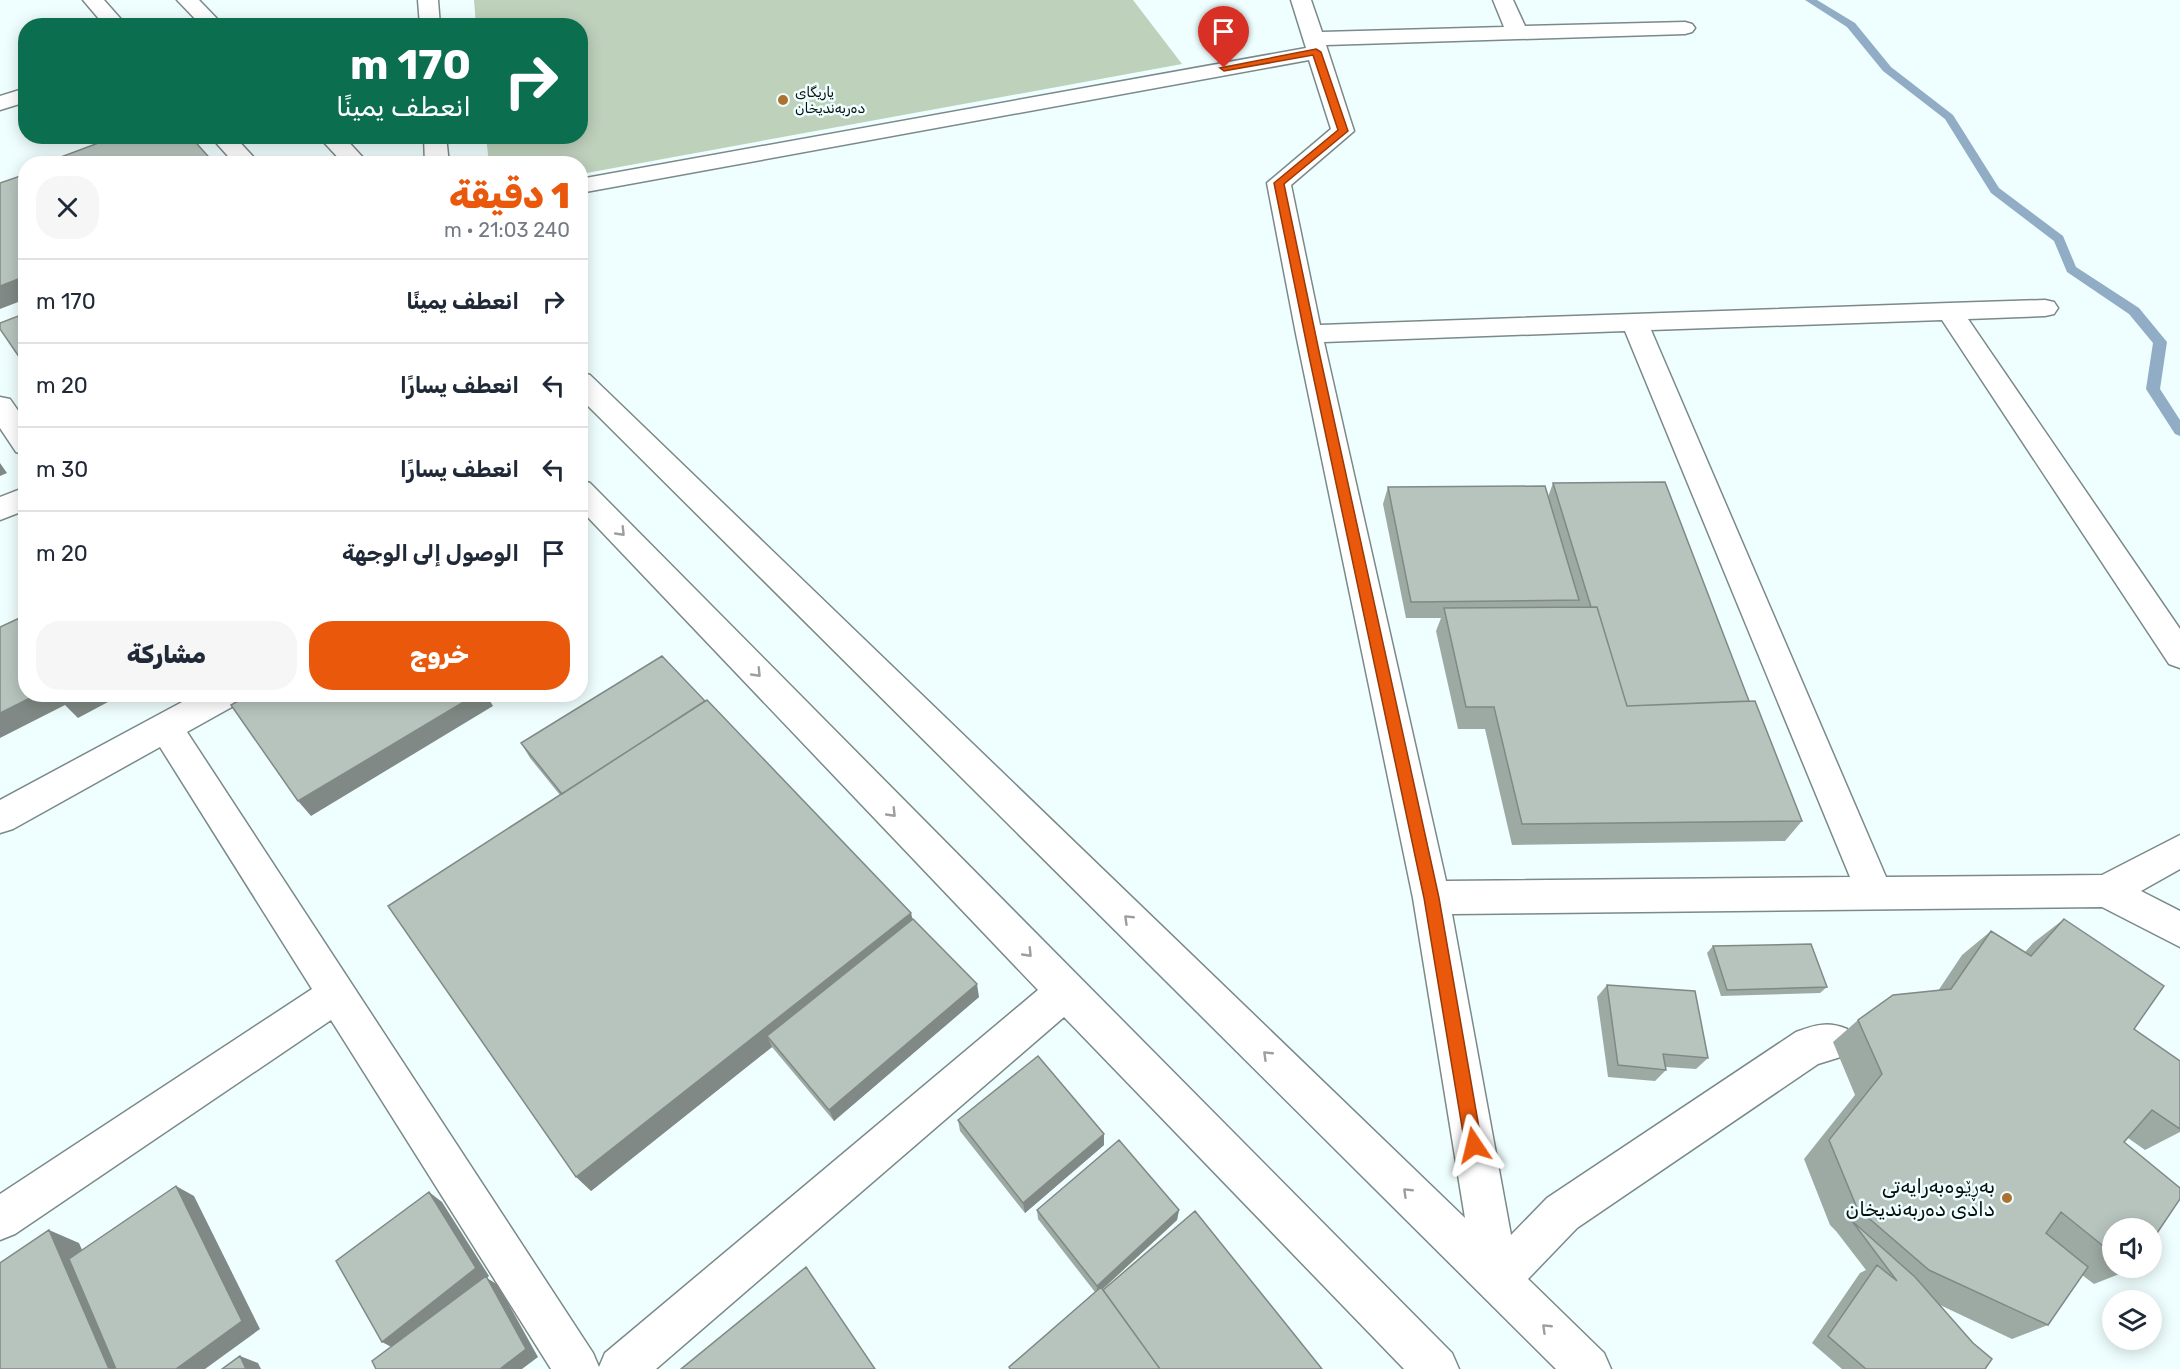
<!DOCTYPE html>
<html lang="ar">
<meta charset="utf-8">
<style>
body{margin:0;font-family:Rubik,"Noto Naskh Arabic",sans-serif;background:#f6f6f7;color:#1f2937;direction:rtl;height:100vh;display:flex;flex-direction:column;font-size:22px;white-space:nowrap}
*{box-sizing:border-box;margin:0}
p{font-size:20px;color:#747a83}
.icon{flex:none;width:33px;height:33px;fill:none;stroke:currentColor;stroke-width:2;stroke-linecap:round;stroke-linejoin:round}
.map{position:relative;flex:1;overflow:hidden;direction:ltr}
.side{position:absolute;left:18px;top:156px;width:570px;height:546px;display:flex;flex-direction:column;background:#fff;border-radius:24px;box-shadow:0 3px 15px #0003;direction:rtl}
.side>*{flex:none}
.hud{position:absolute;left:18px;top:18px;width:570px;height:126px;border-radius:24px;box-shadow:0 3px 15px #0003;direction:rtl;background:#0b6e4f;color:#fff;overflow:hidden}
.buttons{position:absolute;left:2102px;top:1218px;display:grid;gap:12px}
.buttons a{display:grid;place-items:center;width:60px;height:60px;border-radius:50%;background:#fff;box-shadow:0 3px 15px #0003;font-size:30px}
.pin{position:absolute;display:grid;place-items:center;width:51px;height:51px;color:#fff;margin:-62px -26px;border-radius:50% 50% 50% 0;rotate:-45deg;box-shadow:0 0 6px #0007}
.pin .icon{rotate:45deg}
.me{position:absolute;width:66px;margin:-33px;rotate:350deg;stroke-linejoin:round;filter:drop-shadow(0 0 4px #0008)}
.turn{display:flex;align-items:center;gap:21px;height:126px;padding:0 18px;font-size:27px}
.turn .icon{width:78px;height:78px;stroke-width:2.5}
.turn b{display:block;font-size:42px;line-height:51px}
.round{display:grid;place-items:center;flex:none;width:63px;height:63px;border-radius:24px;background:#f6f6f7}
.overview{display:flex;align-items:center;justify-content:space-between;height:102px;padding:0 18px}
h1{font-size:36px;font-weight:800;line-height:45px;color:#ea580c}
.cta{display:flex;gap:12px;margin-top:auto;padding:12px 18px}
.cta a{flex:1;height:69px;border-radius:24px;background:#ea580c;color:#fff;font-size:24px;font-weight:800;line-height:69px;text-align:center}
.cta a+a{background:#f6f6f7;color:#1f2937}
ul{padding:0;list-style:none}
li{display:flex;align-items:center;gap:18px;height:84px;padding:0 18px;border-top:2px solid #e0e1e3}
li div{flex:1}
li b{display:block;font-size:22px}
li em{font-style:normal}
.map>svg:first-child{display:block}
.green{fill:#bed1bb}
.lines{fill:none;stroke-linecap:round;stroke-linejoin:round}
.stream{fill:#91adc5;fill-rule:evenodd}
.minor-casing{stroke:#7b8989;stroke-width:3}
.minor{fill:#fff;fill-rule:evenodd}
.wall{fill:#9da9a3}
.shaded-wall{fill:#808985}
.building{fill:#b7c4be;stroke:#808985;stroke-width:1.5}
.oneway{stroke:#9c9f9e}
.route{fill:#ea580c;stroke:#983908;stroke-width:1.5}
.poi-dot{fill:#ac7133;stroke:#effefe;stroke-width:2}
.labels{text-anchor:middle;stroke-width:5;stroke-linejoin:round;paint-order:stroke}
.far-poi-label{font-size:14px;fill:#080e0d;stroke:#effefe;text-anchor:start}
.near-poi-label{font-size:20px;fill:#080e0d;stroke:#effefe;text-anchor:end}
</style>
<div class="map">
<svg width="2180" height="1369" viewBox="0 0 2180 1369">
<rect width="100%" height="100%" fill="#effefe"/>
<path class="green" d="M474 0H1133L1182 64 581 174 580 164 489 163 486 137 580 136V26L476 25Z"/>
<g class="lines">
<path class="stream" d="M1805 0H1817L1855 23 1891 67 1953 115 1999 188 2063 236 2076 267 2139 308 2167 342 2160 389 2180 420V436L2175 434 2146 389 2153 343 2129 314 2067 272 2054 241 1991 193 1945 119 1883 71 1847 27Z"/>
<defs>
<path id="minor" d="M83 0H104L127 26H105Z
M177 0H199L224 26H202Z
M418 0H438L440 26H420Z
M1291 0H1311L1322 32 1504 27 1493 0H1513L1525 26 1685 22 1692 24 1695 28 1692 32 1685 34 1326 45 1354 131 1291 185 1320 325 1949 303 2045 300 2054 302 2058 308 2054 314 2045 316 1968 319 2180 629V668L2169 664 1942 320 1651 330 1886 877 2102 875 2180 835V869L2141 891 2180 911V947L2102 907 1452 914 1511 1235 1547 1198 1796 1032C1815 1025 1828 1021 1847 1029L1853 1042 1847 1055 1818 1064 1577 1228 1528 1279 1604 1353 1611 1369H1556L580 398V372L590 375 1465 1218 1413 898 1296 334 1267 183 1331 129 1309 60 580 193V179L1306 48ZM1625 331 1850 877 1446 881 1324 342Z
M26 88V102L0 110V96Z
M210 136H234L260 164H235Z
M318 136H343L369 164H344Z
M424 136H446L449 164H425Z
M0 397 10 399 26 422V455L16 452 0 428Z
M580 480 590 483 1452 1353 1459 1369H1404L1064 1017 656 1369H551L331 1020 15 1234 0 1240V1194L312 989 160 747 13 829 0 833V800L197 694H243L239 703 187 732 593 1353 599 1367 605 1353 1038 990 580 509Z
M26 487V510L0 520V497Z"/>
</defs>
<use href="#minor" class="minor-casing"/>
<use href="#minor" class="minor"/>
</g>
<path class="wall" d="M1553 483 1749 701 1802 821 1785 841 1512 845 1485 729H1458L1436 631 1441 618H1406L1383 504 1388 487 1548 497Z
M521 743 913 919 979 997 834 1121 772 1047 591 1191 560 795 530 758Z
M2064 919 2134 1029 2180 1061V1132L2145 1150 2128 1138 2124 1142 2112 1228V1268H2133L2132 1269 2094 1284 2082 1275 2048 1325 2012 1339 1940 1305 1985 1369H1842L1812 1343 1860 1273 1866 1270 1836 1231 1830 1225 1804 1159 1855 1095 1833 1042 1858 1020 1938 991 1962 955 1991 931 2025 952 2033 943Z
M1713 946 1827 987 1820 993 1721 996 1707 953Z
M1607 985 1708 1058 1696 1069 1666 1067V1070L1655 1081 1608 1077 1597 997Z
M958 1120 1104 1134V1145L1025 1213 960 1131Z
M1037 1210H1179L1177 1220 1103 1289 1322 1369H1009V1367L1095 1292 1038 1219Z"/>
<path class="shaded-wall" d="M26 276V299L0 309V286Z
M0 463 7 473 0 476Z
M38 694H123L78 718 65 705 0 738V713Z
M477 694H486L493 706 311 816 298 801Z
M911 913 916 932 767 1036 772 1047 591 1191 576 1177Z
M977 984 979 997 834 1121 829 1110Z
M1104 1134V1145L1025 1213 1023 1203Z
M176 1186 194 1196 260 1329 205 1369H176Z
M429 1192 442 1202 489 1276 487 1278 498 1285 538 1357 522 1369H500L397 1350 382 1342Z
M1179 1210 1177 1220 1097 1294V1286Z
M49 1230 79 1243 134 1369H109Z
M240 1356 258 1363 261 1369H246Z"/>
<path class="building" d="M117 136H190L215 164H52L50 161Z
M26 174V276L0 286V183Z
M26 313V367L0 329V323Z
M1665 482 1749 701 1627 706 1597 607H1591L1553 483Z
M1545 486 1579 600 1411 602 1388 487Z
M1597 607 1627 706 1755 701 1802 821 1522 824 1494 707H1466L1444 608Z
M26 615V694H38L0 713V627Z
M662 656 705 701 562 794 521 743Z
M58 694H77L62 702Z
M250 694H357L358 696 360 694H477L298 801 231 705Z
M707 700 911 913 576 1177 388 906Z
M913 919 977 984 829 1110 767 1036Z
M2064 919 2164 986 2134 1029 2180 1061V1129L2152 1110 2124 1142 2180 1188V1199L2151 1242V1228H2112V1253L2061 1212 2046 1233 2088 1267 2048 1325 1929 1270 1857 1208 1829 1140 1882 1074 1858 1020 1893 995 1951 989 1991 931 2031 956Z
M1811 944 1827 987 1727 990 1713 946Z
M1607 985 1695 991 1708 1058 1663 1054 1666 1070 1618 1065Z
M1038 1056 1104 1134 1023 1203 958 1120Z
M1119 1140 1179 1210 1097 1286 1037 1210Z
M176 1186 242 1321 176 1369H116L69 1259Z
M429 1192 476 1268 382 1342 336 1261Z
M1195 1211 1322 1369H1160L1103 1290Z
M1852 1221 1915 1277 1973 1343 1992 1359 1985 1369H1866L1828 1336 1877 1265 1897 1281Z
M49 1230 109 1369H0V1263Z
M806 1267 875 1369H681Z
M486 1276 526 1349 500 1369H376L372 1361Z
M1101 1287 1160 1369H1010L1009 1367Z
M240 1356 246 1369H222Z"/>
<defs><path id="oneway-chevron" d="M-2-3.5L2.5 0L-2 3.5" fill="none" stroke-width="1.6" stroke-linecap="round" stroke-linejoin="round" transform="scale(1.5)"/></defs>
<g class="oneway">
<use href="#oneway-chevron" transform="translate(621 532) rotate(46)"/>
<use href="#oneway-chevron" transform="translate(757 673) rotate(46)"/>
<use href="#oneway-chevron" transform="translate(892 813) rotate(46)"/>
<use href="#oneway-chevron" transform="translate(1128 919) rotate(-136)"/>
<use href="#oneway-chevron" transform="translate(1028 953) rotate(46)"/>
<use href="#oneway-chevron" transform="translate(1267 1055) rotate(-136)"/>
<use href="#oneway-chevron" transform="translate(1407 1192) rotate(-136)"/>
<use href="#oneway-chevron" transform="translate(1546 1328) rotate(-136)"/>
</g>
<path class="route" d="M1316 49 1321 52 1348 131 1284 184 1320 356 1439 898 1482 1145 1480 1151 1474 1154 1468 1151 1465 1145 1424 898 1309 356 1274 183 1338 130 1313 55 1224 71 1220 68Z"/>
<g class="poi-dot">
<circle cx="783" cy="100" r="6"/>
<circle cx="2007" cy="1198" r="6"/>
</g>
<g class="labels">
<g class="far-poi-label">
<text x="795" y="97">یاریگاى<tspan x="795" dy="16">ده‌ربه‌ندیخان</tspan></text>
</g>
<g class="near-poi-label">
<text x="1995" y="1193">به‌ڕێوه‌به‌رایه‌تى<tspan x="1995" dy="23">دادى ده‌ربه‌ندیخان</tspan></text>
</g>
</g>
</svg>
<div class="buttons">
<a><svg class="icon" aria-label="sound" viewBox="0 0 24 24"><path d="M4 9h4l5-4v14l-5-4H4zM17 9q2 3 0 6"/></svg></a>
<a><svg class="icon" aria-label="layers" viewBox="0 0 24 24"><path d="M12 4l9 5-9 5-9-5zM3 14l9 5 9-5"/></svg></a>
</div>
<div class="pin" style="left:1224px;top:68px;background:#d93025"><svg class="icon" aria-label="arrive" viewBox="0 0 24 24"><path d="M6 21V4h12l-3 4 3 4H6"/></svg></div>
<svg class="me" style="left:1474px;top:1145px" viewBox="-20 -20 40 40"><path d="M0-17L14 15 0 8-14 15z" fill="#ea580c" stroke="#fff" stroke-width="4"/></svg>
<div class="hud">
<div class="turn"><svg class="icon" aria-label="right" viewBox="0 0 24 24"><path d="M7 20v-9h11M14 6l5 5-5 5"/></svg><div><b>170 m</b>انعطف يمينًا</div></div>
</div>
<section class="side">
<div class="overview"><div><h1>1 دقيقة</h1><p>240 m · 21:03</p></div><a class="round"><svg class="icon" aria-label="close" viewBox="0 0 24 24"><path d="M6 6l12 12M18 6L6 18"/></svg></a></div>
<ul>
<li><svg class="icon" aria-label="right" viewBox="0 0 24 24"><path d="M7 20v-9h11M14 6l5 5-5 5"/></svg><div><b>انعطف يمينًا</b></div><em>170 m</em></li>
<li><svg class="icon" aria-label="left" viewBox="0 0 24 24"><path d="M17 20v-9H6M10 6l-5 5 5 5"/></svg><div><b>انعطف يسارًا</b></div><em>20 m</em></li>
<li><svg class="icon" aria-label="left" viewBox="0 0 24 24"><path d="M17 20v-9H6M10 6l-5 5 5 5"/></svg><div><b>انعطف يسارًا</b></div><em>30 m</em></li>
<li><svg class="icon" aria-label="arrive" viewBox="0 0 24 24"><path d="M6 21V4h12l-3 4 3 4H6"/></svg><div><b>الوصول إلى الوجهة</b></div><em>20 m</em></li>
</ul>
<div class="cta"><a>خروج</a><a>مشاركة</a></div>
</section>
</div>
